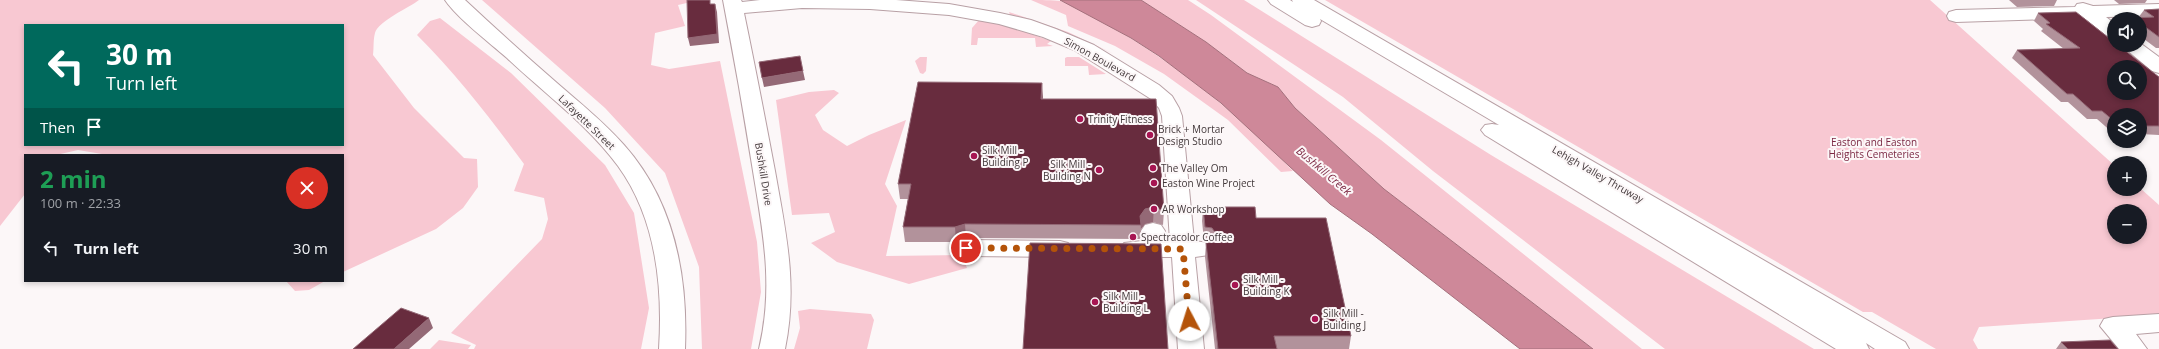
<!DOCTYPE html>
<meta charset="utf-8">
<style>
body{margin:0;font-family:"Open Sans",sans-serif;background:#242831;color:#f1f3f6;height:100vh;display:flex;flex-direction:column;font-size:15px;white-space:nowrap}
*{box-sizing:border-box;margin:0}
p{font-size:13px;color:#9ea1a6}
.icon{flex:none;width:22px;height:22px;fill:none;stroke:currentColor;stroke-width:2;stroke-linecap:round;stroke-linejoin:round}
.map{position:relative;flex:1;overflow:hidden}
.details{position:absolute;left:24px;top:154px;width:320px;height:128px;display:flex;flex-direction:column;background:#171b24;border-radius:0px;box-shadow:0 2px 6px #0003}
.details>*{flex:none}
.guide{position:absolute;left:24px;top:24px;width:320px;height:122px;border-radius:0px;box-shadow:0 2px 6px #0003;background:#00695c;color:#fff;overflow:hidden}
.controls{position:absolute;left:2107px;top:12px;display:grid;gap:8px}
.controls a{display:grid;place-items:center;width:40px;height:40px;border-radius:50%;background:#171b24;box-shadow:0 2px 6px #0003;font-size:20px}
.pin{position:absolute;display:grid;place-items:center;width:34px;height:34px;color:#fff;margin:-17px;border:2px solid #fff;border-radius:50%;box-shadow:0 1px 4px #0007}
.me{position:absolute;width:44px;margin:-22px;rotate:355deg;stroke-linejoin:round;filter:drop-shadow(0 0 3px #0008)}
.turn{display:flex;align-items:center;gap:14px;height:84px;padding:0 16px;font-size:18px}
.turn .icon{width:52px;height:52px;stroke-width:2.5}
.turn b{display:block;font-size:28px;line-height:34px}
.then{display:flex;align-items:center;height:38px;padding:0 16px;background:#0003;gap:8px;font-size:15px}
.round{display:grid;place-items:center;flex:none;width:42px;height:42px;border-radius:21px;background:#242831}
.overview{display:flex;align-items:center;justify-content:space-between;height:68px;padding:0 16px}
h1{font-size:24px;font-weight:700;line-height:30px;color:#1e9e55}
ul{padding:0;list-style:none}
li{display:flex;align-items:center;gap:12px;height:52px;padding:0 16px}
li div{flex:1}
li b{display:block;font-size:15px}
li em{font-style:normal}
.map>svg:first-child{display:block}
.green{fill:#f8c8d2;fill-rule:evenodd}
.water{fill:#ce8899;stroke:#a4707c}
.lines{fill:none;stroke-linecap:round;stroke-linejoin:round}
.minor-casing{stroke:#b8a0a5;stroke-width:2}
.major-casing{stroke:#b8a0a5;stroke-width:2}
.highway-casing{stroke:#b8a0a5;stroke-width:2}
.minor{fill:#fff;fill-rule:evenodd}
.major{fill:#fff;fill-rule:evenodd}
.highway{fill:#fff;fill-rule:evenodd}
.wall{fill:#b2929b}
.shaded-wall{fill:#946976}
.building{fill:#682c3e;stroke:#946976;fill-rule:evenodd}
.route{stroke:#b45309;stroke-width:7;stroke-dasharray:0 12.6}
.poi-dot{fill:#a71552;stroke:#fcf7f8;stroke-width:1.5}
.labels{text-anchor:middle;stroke-width:4;stroke-linejoin:round;paint-order:stroke}
.street-label{font-size:10px;fill:#42383a;stroke:#fcf7f8}
.poi-label{font-size:10px;fill:#42383a;stroke:#fcf7f8;text-anchor:start}
.park-label{font-size:10px;fill:#7b2843;stroke:#fcf7f8}
.water-label{font-size:11px;font-style:italic;fill:#7e2a45;stroke:#fcf7f8}
</style>
<div class="map">
<svg width="2159" height="349" viewBox="0 0 2159 349">
<rect width="100%" height="100%" fill="#fcf7f8"/>
<path class="green" d="M0 0H419C409 8 378 21 375 33 373 40 374 48 373 55L414 108 464 158 477 159 478 187 463 208 436 229 343 272V155H108L78 150 56 155H25V194L0 226ZM25 25H343V145H25Z
M482 0H700L678 5 685 26 655 33 651 65 669 69 720 61 757 242 761 292 751 349H702L699 267 665 173 605 108Z
M1031 0C1040 0 1053 0 1061 1 1078 7 1095 17 1110 26 1178 65 1239 114 1293 171L1281 172 1228 120 1164 74 1115 46 1068 26 1066 15Z
M1141 0H1188L1211 15 1381 140 1642 349H1593L1384 189 1295 108 1278 87 1247 73 1206 42Z
M1196 0H1244L1491 155 1814 349H1665L1433 171 1343 97Z
M1325 0H1930L2114 165V189L2140 188 2159 205V315L1979 327 1973 340 1978 349H1936L1872 312H1863ZM2114 211H2140V237H2114Z
M1009 12 1068 32 1114 54 1067 33 1010 15Z
M440 18 511 73 605 165 634 213 649 308 641 349H474L476 345 451 333 542 239 548 219 544 198 514 191 524 164C491 119 457 75 417 35L430 21Z
M979 20 1005 25 1051 41 1047 44 1053 46 1036 47 1035 38H978L977 45H971L972 28Z
M920 57H927L926 71 923 74 920 73 915 61Z
M1067 57H1079L1106 74 1089 75 1088 66H1065V58Z
M834 90 839 93 815 115 823 130 847 146 869 135 906 120 885 184 897 206 886 256 962 255 967 268 909 284 837 262 811 243 835 232 829 213 792 215 776 100 809 92Z
M286 281H325L309 290 295 291Z
M810 309 871 314 874 320 867 349H794L800 328 798 311Z
M439 340 471 345 468 349H430Z"/>
<path class="water" d="M1060 0H1141L1206 42 1247 73 1278 87 1295 108 1384 189 1593 349H1520L1372 234 1330 204 1221 103 1159 56 1131 38Z"/>
<g class="lines">
<defs>
<path id="minor" d="M723 0H741L742 2 760 0H896L949 4 1000 13 1031 20 1056 29 1094 45 1159 85 1172 96 1179 108 1182 116 1194 241 1209 243 1213 249 1209 255 1195 257 1204 349H1178L1172 257H1132L1124 255 1120 249 1124 243 1142 241 1141 231 1145 225 1153 223 1161 225 1165 231 1166 241H1170L1162 116 1159 108 1151 99 1074 50 1043 37 999 24 949 15 870 9 802 8 744 13C755 66 765 118 775 171 786 233 798 286 785 349H759C774 286 763 233 753 171 744 114 734 57 723 0Z
M2083 3 2093 6 2159 4V16L2106 17 2114 23V38L2107 36 2084 18 1956 22 1949 20 1947 16 1949 12 1956 10 2075 7 2077 4Z
M2140 43 2159 57V73L2152 71 2121 45H2140Z
M966 240 1060 241 1068 243 1072 249 1068 255 1060 257 966 256 958 254 954 248 958 242Z
M2159 314V332L2136 334 2147 349H2119L2100 326 2104 319 2113 317Z"/>
<path id="major" d="M445 0H465C495 28 526 56 557 83 580 103 604 122 624 145 674 201 688 276 685 349H659C663 287 656 218 618 166 588 125 544 93 507 58 490 43 457 18 445 0Z"/>
<path id="highway" d="M1268 0H1290L1293 2 1292 0H1314L1905 342 1909 349H1875L1866 343 1869 349H1836L1485 135 1481 130 1485 125 1492 124 1499 125 1320 19 1321 21 1319 25 1312 27 1305 25 1271 4Z"/>
</defs>
<use href="#minor" class="minor-casing"/>
<use href="#major" class="major-casing"/>
<use href="#highway" class="highway-casing"/>
<use href="#minor" class="minor"/>
<use href="#major" class="major"/>
<use href="#highway" class="highway"/>
</g>
<path class="wall" d="M2009 0H2057L2054 6 2017 7Z
M2114 0H2147L2145 3 2119 4Z
M2159 9V48H2156L2140 36V19H2132L2133 18H2138L2144 10Z
M2038 13 2159 77V135L2140 134V115H2114V133H2113L2097 119H2087L2068 102H2061L2012 58 2017 50 2064 49 2041 31 2043 29 2034 21Z
M1043 99 1164 211 1163 225 1153 222 1145 224 1141 229 1140 239 966 238 956 242H905L903 227 908 199H900L898 184Z
M1203 207 1256 218 1351 336 1349 349H1215L1205 257 1206 243 1210 242 1204 241 1202 221Z
M2061 342 2118 349H2056Z"/>
<path class="shaded-wall" d="M715 4 717 12 719 43 690 46 688 38Z
M803 71 805 80 764 87 762 78Z
M1042 83 1043 97 1042 113 1041 99Z
M1154 207 1153 222 1145 224 1141 229 1140 216 1145 209Z
M965 224 966 238 956 242 955 227Z
M429 318 433 328 409 349H394Z"/>
<path class="building" d="M687 0H710V4H715L717 34 688 38Z
M2159 9V37L2140 23V19H2135L2133 18 2154 17 2144 10Z
M2076 12 2114 42V45H2118L2159 77V126H2140V115H2114V121L2102 111H2092L2073 94H2067L2017 50 2080 48 2046 24 2050 23 2038 13ZM2114 67H2140V93H2114Z
M800 56 803 71 762 78 759 62Z
M918 82 1042 83 1041 99H1156L1164 211 1154 207 1145 209 1140 216 1141 225 965 224 955 227H903L911 184H898Z
M1203 207H1255L1256 218H1326L1351 336H1274L1277 349H1218L1206 243 1212 242 1216 234 1212 228 1205 227Z
M1030 243 1161 244 1168 349H1023Z
M401 308 429 318 394 349H353Z
M2110 340 2118 349H2068L2061 342Z"/>
<g class="lines">
<path class="route" d="M966 248 1183 249 1189 320"/>
</g>
<g class="poi-dot">
<circle cx="1080" cy="119" r="4"/>
<circle cx="1150" cy="135" r="4"/>
<circle cx="974" cy="156" r="4"/>
<circle cx="1153" cy="168" r="4"/>
<circle cx="1099" cy="170" r="4"/>
<circle cx="1154" cy="183" r="4"/>
<circle cx="1154" cy="209" r="4"/>
<circle cx="1133" cy="237" r="4"/>
<circle cx="1235" cy="285" r="4"/>
<circle cx="1095" cy="302" r="4"/>
<circle cx="1315" cy="319" r="4"/>
</g>
<g class="labels">
<g class="street-label">
<text transform="translate(1100 59) rotate(29)" y="4">Simon Boulevard</text>
<text transform="translate(587 122) rotate(44)" y="4">Lafayette Street</text>
<text transform="translate(764 174) rotate(81)" y="4">Bushkill Drive</text>
<text transform="translate(1598 174) rotate(30)" y="4">Lehigh Valley Thruway</text>
</g>
<g class="poi-label">
<text x="1088" y="123">Trinity Fitness</text>
<text x="1158" y="133">Brick + Mortar<tspan x="1158" dy="12">Design Studio</tspan></text>
<text x="982" y="154">Silk Mill -<tspan x="982" dy="12">Building P</tspan></text>
<text x="1091" y="168" text-anchor="end">Silk Mill -<tspan x="1091" dy="12">Building N</tspan></text>
<text x="1161" y="172">The Valley Om</text>
<text x="1162" y="187">Easton Wine Project</text>
<text x="1162" y="213">AR Workshop</text>
<text x="1141" y="241">Spectracolor Coffee</text>
<text x="1243" y="283">Silk Mill -<tspan x="1243" dy="12">Building K</tspan></text>
<text x="1103" y="300">Silk Mill -<tspan x="1103" dy="12">Building L</tspan></text>
<text x="1323" y="317">Silk Mill -<tspan x="1323" dy="12">Building J</tspan></text>
</g>
<g class="park-label">
<text x="1874" y="146">Easton and Easton<tspan x="1874" dy="12">Heights Cemeteries</tspan></text>
</g>
<g class="water-label">
<text transform="translate(1324 171) rotate(40)" y="4">Bushkill Creek</text>
</g>
</g>
</svg>
<div class="controls">
<a><svg class="icon" aria-label="sound" viewBox="0 0 24 24"><path d="M4 9h4l5-4v14l-5-4H4zM17 9q2 3 0 6"/></svg></a>
<a><svg class="icon" aria-label="search" viewBox="0 0 24 24"><circle cx="10" cy="10" r="6"/><path d="M15 15l6 6"/></svg></a>
<a><svg class="icon" aria-label="layers" viewBox="0 0 24 24"><path d="M12 4l9 5-9 5-9-5zM3 14l9 5 9-5"/></svg></a>
<a>+</a>
<a>−</a>
</div>
<div class="pin" style="left:966px;top:248px;background:#d93025"><svg class="icon" aria-label="arrive" viewBox="0 0 24 24"><path d="M6 21V4h12l-3 4 3 4H6"/></svg></div>
<svg class="me" style="left:1189px;top:320px" viewBox="-20 -20 40 40"><circle r="19" fill="#fff"/><path d="M0-13L10 11 0 6-10 11z" fill="#b45309"/></svg>
<div class="guide">
<div class="turn"><svg class="icon" aria-label="left" viewBox="0 0 24 24"><path d="M17 20v-9H6M10 6l-5 5 5 5"/></svg><div><b>30 m</b>Turn left</div></div>
<div class="then">Then<svg class="icon" aria-label="arrive" viewBox="0 0 24 24"><path d="M6 21V4h12l-3 4 3 4H6"/></svg></div>
</div>
<section class="details">
<div class="overview"><div><h1>2 min</h1><p>100 m · 22:33</p></div><a class="round" style="background:#d93025;color:#fff"><svg class="icon" aria-label="close" viewBox="0 0 24 24"><path d="M6 6l12 12M18 6L6 18"/></svg></a></div>
<ul>
<li><svg class="icon" aria-label="left" viewBox="0 0 24 24"><path d="M17 20v-9H6M10 6l-5 5 5 5"/></svg><div><b>Turn left</b></div><em>30 m</em></li>
</ul>
</section>
</div>
